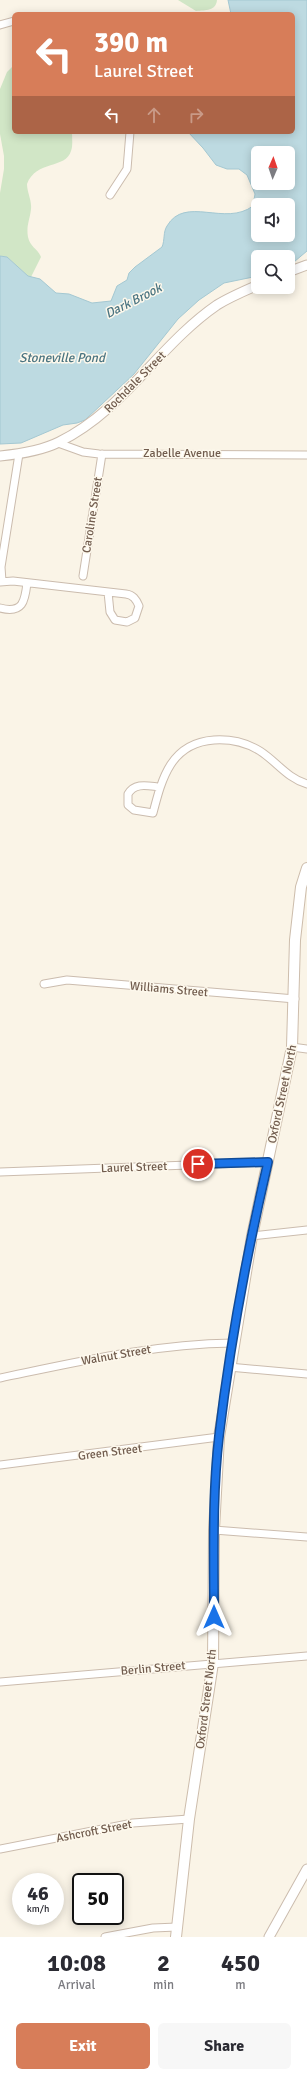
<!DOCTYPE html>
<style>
body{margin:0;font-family:Signika,sans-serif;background:#f7f7f7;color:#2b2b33;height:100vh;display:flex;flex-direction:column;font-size:15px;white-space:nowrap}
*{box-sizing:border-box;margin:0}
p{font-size:13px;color:#7c7c81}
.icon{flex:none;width:22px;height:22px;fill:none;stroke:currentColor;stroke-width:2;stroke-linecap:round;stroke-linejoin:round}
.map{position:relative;height:1937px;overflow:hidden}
.side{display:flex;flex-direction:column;background:#fff;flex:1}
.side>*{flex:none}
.guide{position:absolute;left:12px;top:12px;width:283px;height:122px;border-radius:6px;box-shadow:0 2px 10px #0003;background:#d77d59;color:#fff;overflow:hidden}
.needle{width:26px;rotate:2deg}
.buttons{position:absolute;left:251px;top:146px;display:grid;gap:8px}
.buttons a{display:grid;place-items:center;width:44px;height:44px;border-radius:6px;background:#fff;box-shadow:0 2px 10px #0003;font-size:20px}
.speed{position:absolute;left:12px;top:1873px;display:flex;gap:8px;font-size:20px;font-weight:700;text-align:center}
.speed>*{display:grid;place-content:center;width:52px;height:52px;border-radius:50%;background:#fff;box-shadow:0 2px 10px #0003;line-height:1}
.speed small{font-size:10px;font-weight:400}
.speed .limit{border:2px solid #111;border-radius:6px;background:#fff;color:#111}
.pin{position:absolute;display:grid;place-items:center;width:34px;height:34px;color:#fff;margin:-17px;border:2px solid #fff;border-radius:50%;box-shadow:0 1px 4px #0007}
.me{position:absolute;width:44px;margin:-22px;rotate:0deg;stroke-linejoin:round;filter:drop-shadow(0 0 3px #0008)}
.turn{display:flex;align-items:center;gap:14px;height:84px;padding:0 16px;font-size:18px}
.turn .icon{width:52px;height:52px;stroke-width:2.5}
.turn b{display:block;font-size:28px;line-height:34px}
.lanes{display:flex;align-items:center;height:38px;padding:0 16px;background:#0003;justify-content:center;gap:20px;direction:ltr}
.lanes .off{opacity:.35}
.eta{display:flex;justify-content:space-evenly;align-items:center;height:68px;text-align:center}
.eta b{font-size:24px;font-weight:700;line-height:28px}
.button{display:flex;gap:8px;margin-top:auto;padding:8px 16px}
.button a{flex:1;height:46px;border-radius:6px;background:#d77d59;color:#fff;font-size:16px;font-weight:700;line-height:46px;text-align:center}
.button a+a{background:#f7f7f7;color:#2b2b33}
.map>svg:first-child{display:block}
.green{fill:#d1e6c6}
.water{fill:#bddae1;stroke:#a4c8d2;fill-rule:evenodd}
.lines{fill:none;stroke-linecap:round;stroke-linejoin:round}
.minor-casing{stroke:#cbbcae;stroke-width:9}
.tertiary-casing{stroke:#cbbcae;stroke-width:11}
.secondary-casing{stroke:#cdbdac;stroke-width:12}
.minor{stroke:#fff;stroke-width:7}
.tertiary{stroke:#fff;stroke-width:9}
.secondary{stroke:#fff;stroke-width:10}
.route-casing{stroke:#114b97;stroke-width:10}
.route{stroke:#1a73e8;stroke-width:7}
.labels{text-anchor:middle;stroke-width:3;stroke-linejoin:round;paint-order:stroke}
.street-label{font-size:12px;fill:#715c4e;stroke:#fdf8ec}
.water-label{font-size:13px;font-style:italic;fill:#4a7481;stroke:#fdf8ec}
</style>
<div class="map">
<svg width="307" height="1937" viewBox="0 0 307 1937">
<rect width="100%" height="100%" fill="#faf4e7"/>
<path class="green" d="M178 0H217C216 11 206 10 196 11Z
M14 65V132H72C72 138 73 146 71 151 66 169 36 160 27 184 27 192 32 201 31 209 30 219 26 226 28 237 30 247 38 249 41 257L31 277 28 276 7 257 0 256V193L4 169V156L0 134V89L7 72Z"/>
<path class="water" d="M228 0H307V251L288 267V257H258V276L224 283 199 300 178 319 134 374 85 420 77 423 63 425 21 443 0 444V256L7 257 28 276 40 279 56 293 69 294 92 303 111 301 117 286 127 280 129 273 135 267 162 247C165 240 163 232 167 226 185 195 225 227 253 206L255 194 247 175 239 169H227L216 165 203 148 188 132H293V14H231ZM258 153H288V183H258ZM258 205H288V235H258Z"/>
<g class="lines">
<defs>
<path id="minor" d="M0 25 14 21
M110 195 127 169 130 132
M58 443 83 452 99 454 307 455
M83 576 102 454
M2 581 1 567 19 454
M0 582 13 581 126 594C133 595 136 599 139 606L135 618 127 622 115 620 110 612 108 592
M0 608C23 614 25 601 27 583
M160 787C148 786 135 782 128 794V805L134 810 153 813C162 778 171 743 214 740 230 739 247 743 260 751 277 762 287 778 307 784
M44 984 67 980 295 999
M292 1047 307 1049
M0 1172 268 1162
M252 1236 307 1230
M229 1367 307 1374
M0 1378C77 1362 153 1344 233 1343
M0 1465 219 1437
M214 1530 307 1537
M0 1682 307 1656
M0 1849 133 1823 189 1819
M105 1937 153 1928 177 1927"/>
<path id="tertiary" d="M288 272 307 265
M0 456C20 454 41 451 59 442 124 410 159 345 217 305 230 297 244 291 258 285
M269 1937 307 1869"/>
<path id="secondary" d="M176 1937 189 1819 213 1663 214 1530 219 1437 252 1236 292 1047 295 940 301 887 307 868"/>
</defs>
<use href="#minor" class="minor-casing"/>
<use href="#tertiary" class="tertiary-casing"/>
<use href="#secondary" class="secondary-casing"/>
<use href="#minor" class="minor"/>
<use href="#tertiary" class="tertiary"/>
<use href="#secondary" class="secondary"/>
</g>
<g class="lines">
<defs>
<path id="route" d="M198 1164 268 1162C247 1252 230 1344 219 1436 212 1496 214 1557 214 1617"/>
</defs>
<use href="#route" class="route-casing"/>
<use href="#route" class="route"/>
</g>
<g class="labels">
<g class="street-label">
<text transform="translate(135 382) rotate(-45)" y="4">Rochdale Street</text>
<text x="182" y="457">Zabelle Avenue</text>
<text transform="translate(92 515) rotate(-81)" y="4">Caroline Street</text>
<text transform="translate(169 989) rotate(5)" y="4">Williams Street</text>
<text transform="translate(282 1094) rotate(-78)" y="4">Oxford Street North</text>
<text transform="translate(134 1167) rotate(-2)" y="4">Laurel Street</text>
<text transform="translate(116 1355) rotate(-10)" y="4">Walnut Street</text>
<text transform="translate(110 1452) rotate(-7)" y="4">Green Street</text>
<text transform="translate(153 1668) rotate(-5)" y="4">Berlin Street</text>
<text transform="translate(206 1699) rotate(-83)" y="4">Oxford Street North</text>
<text transform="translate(94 1831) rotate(-11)" y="4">Ashcroft Street</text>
</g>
<g class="water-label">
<text transform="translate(133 300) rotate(-27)" y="5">Dark Brook</text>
<text x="62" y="362">Stoneville Pond</text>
</g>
</g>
</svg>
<div class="buttons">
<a><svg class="needle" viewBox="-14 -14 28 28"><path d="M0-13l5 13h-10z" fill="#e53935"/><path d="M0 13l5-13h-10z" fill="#7c7c81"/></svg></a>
<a><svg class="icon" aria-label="sound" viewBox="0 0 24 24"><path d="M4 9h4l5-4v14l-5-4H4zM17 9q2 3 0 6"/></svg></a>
<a><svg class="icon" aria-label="search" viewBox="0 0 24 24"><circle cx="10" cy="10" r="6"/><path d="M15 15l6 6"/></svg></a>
</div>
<div class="speed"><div>46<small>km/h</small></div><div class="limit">50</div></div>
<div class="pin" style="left:198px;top:1164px;background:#d93025"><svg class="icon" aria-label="arrive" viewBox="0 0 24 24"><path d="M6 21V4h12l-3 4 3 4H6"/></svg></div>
<svg class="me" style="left:214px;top:1617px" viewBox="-20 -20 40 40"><path d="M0-17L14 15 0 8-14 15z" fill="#1a73e8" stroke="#fff" stroke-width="4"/></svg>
<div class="guide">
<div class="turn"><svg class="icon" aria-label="left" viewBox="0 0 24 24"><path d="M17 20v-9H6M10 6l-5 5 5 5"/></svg><div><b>390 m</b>Laurel Street</div></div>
<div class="lanes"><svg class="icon" aria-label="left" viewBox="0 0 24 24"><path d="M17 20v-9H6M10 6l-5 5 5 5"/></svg><svg class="icon off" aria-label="ahead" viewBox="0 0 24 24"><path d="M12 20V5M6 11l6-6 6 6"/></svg><svg class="icon off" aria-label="right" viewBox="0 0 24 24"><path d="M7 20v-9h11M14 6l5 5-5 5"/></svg></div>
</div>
</div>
<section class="side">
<div class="eta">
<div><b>10:08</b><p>Arrival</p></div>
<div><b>2</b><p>min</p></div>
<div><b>450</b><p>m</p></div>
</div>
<div class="button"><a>Exit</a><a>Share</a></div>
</section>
